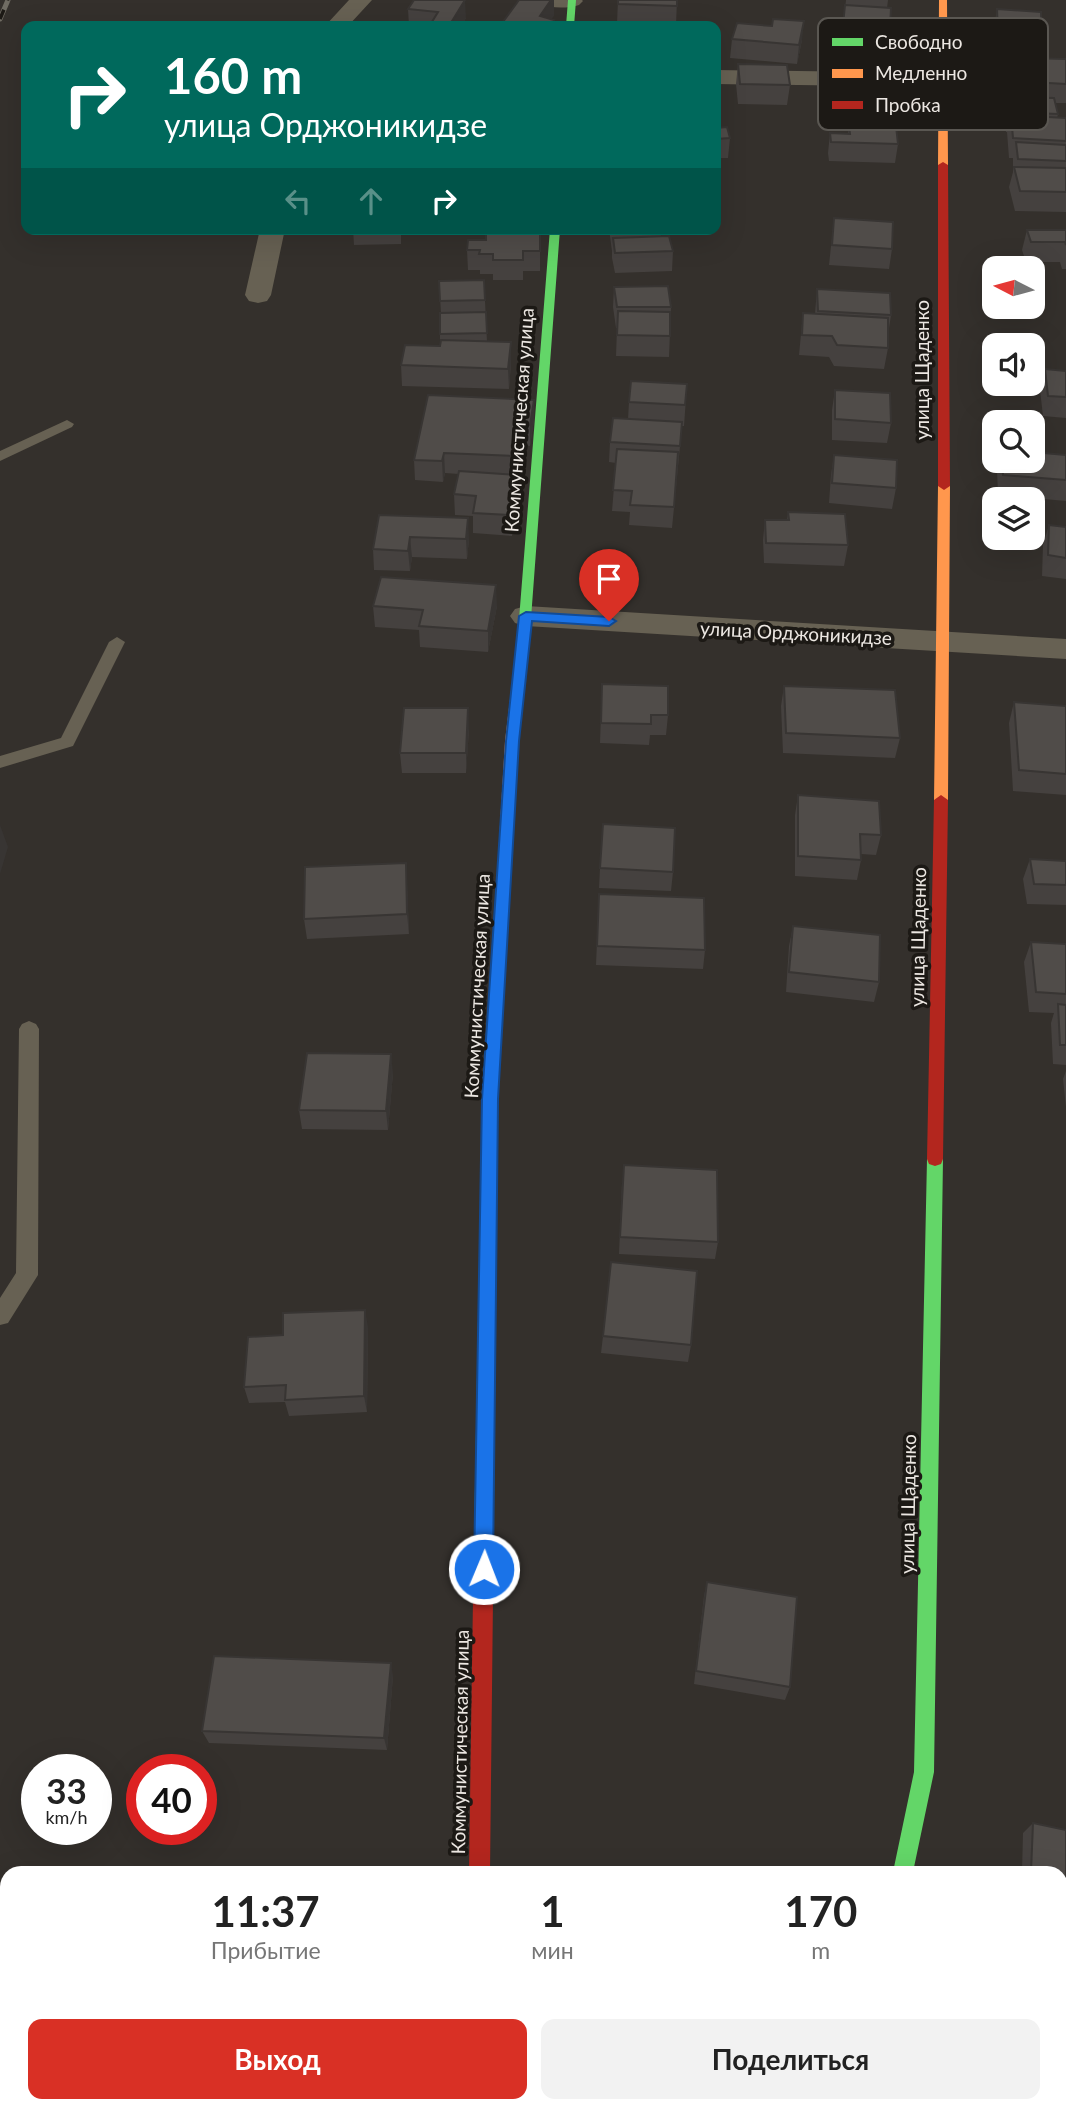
<!DOCTYPE html>
<html lang="ru">
<meta charset="utf-8">
<style>
body{margin:0;font-family:Lato,sans-serif;background:#f2f2f2;color:#222;height:100vh;display:flex;flex-direction:column;font-size:26px;white-space:nowrap}
*{box-sizing:border-box;margin:0}
p{font-size:23px;color:#767676}
.icon{flex:none;width:38px;height:38px;fill:none;stroke:currentColor;stroke-width:2;stroke-linecap:round;stroke-linejoin:round}
.map{position:relative;flex:1;overflow:hidden}
.side{position:absolute;left:0px;top:1866px;width:1068px;height:247px;display:flex;flex-direction:column;background:#fff;border-radius:21px 21px 0 0;box-shadow:0 7px 28px #0002}
.side>*{flex:none}
.hud{position:absolute;left:21px;top:21px;width:700px;height:214px;border-radius:14px;box-shadow:0 7px 28px #0002;background:#00695c;color:#fff;overflow:hidden}
.needle{width:46px;rotate:276deg}
.controls{position:absolute;left:982px;top:256px;display:grid;gap:14px}
.controls a{display:grid;place-items:center;width:63px;height:63px;border-radius:14px;background:#fff;box-shadow:0 7px 28px #0002;font-size:35px}
.speed{position:absolute;left:21px;top:1754px;display:flex;gap:14px;font-size:35px;font-weight:700;text-align:center}
.speed>*{display:grid;place-content:center;width:91px;height:91px;border-radius:50%;background:#fff;box-shadow:0 7px 28px #0002;line-height:1}
.speed small{font-size:18px;font-weight:400}
.speed .limit{border:10px solid #d22;background:#fff;color:#111}
.pin{position:absolute;display:grid;place-items:center;width:60px;height:60px;color:#fff;margin:-72px -30px;border-radius:50% 50% 50% 0;rotate:-45deg;box-shadow:0 0 7px #0007}
.pin .icon{rotate:45deg}
.me{position:absolute;width:77px;margin:-38px;rotate:1deg;stroke-linejoin:round;filter:drop-shadow(0 0 5px #0008)}
.turn{display:flex;align-items:center;gap:24px;height:147px;padding:0 28px;font-size:32px}
.turn .icon{width:91px;height:91px;stroke-width:2.5}
.turn b{display:block;font-size:49px;line-height:60px}
.lanes{display:flex;align-items:center;height:66px;padding:0 28px;background:#0003;justify-content:center;gap:35px;direction:ltr}
.lanes .off{opacity:.35}
.eta{display:flex;justify-content:space-evenly;align-items:center;height:119px;text-align:center}
.eta b{font-size:42px;font-weight:700;line-height:49px}
.cta{display:flex;gap:14px;margin-top:auto;padding:14px 28px}
.cta a{flex:1;height:80px;border-radius:14px;background:#d93025;color:#fff;font-size:28px;font-weight:700;line-height:80px;text-align:center}
.cta a+a{background:#f2f2f2;color:#222}
.map>svg:first-child{display:block}
.lines{fill:none;stroke-linecap:round;stroke-linejoin:round}
.lane{fill:#676153;fill-rule:evenodd}
.street{fill:#676153;fill-rule:evenodd}
.fast{fill:#63d668;fill-rule:evenodd}
.slow{fill:#ff974d;fill-rule:evenodd}
.jam{fill:#b3261e;fill-rule:evenodd}
.rail-casing{stroke:#706c63;stroke-width:5}
.rail{stroke:#1c1915;stroke-width:3.5;stroke-dasharray:10;stroke-linecap:butt}
.wall{fill:#45413f}
.shaded-wall{fill:#383533}
.building{fill:#504c49;stroke:#383533;stroke-width:2}
.route{fill:#1a73e8;stroke:#114b97;stroke-width:2}
.labels{text-anchor:middle;stroke-width:7;stroke-linejoin:round;paint-order:stroke}
.street-label{font-size:19px;fill:#ece7e2;stroke:#1c1915}
.key{fill:#1c1915;stroke:#5a5752;stroke-width:2}
.key-label{font-size:19px;fill:#ece7e2}
</style>
<div class="map">
<svg width="1066" height="2112" viewBox="0 0 1066 2112">
<rect width="100%" height="100%" fill="#34302c"/>
<g class="lines">
<path class="lane" d="M67 420 74 424 72 427 0 461V451Z
M117 637 125 642 73 746 0 768V756L61 738 109 642Z
M29 1021 36 1024 39 1029 38 1275 8 1323 0 1325V1298L16 1273 19 1029 22 1024Z"/>
<path class="street" d="M349 0H372L348 26H325Z
M534 0H582L583 1 579 5C566 9 551 8 538 4Z
M716 70 942 73 950 75 953 80 950 85 942 87 716 84Z
M260 229H285L271 295 267 301 258 303 249 301 245 295Z
M526 606 1066 639V659L526 626 515 623 510 616 515 609Z"/>
<path class="fast" d="M568 0H576L574 26H566Z
M550 229H560L530 632 524 636 518 632Z
M500 936 507 942 498 1099 493 1598 490 1605 483 1608 476 1605 473 1598 482 1099 493 942Z
M935 1152 941 1154 943 1159 934 1772 913 1872H893L914 1772 927 1159 929 1154Z
M465 2105H487V2112H465Z"/>
<path class="slow" d="M939 0H947L948 165 943 168 938 165Z
M944 482 950 486 948 800 941 805 934 800 938 486Z
M524 628 530 632 519 741 507 942 500 948 493 942 505 741 518 632Z"/>
<path class="jam" d="M943 162 948 165 950 486 944 490 938 486V165Z
M941 795 948 800 943 1159 941 1164 935 1166 929 1164 927 1159 934 800Z
M483 1588 490 1591 493 1598 490 1872H469L473 1598 476 1591Z"/>
<defs>
<path id="rail" d="M0 19 8 0"/>
</defs>
<use href="#rail" class="rail-casing"/>
<use href="#rail" class="rail"/>
</g>
<path class="wall" d="M414 0 466 18 461 26H409L408 9Z
M618 0H677L676 25 617 23Z
M846 0H888L887 8 890 28 887 47 841 44Z
M997 9 1042 38 1038 57 994 54V28Z
M732 39 802 40 797 64 730 58Z
M1026 58 1066 59V103H1055L1058 114 1057 118H1066V212L1015 211 1009 187 1013 172V158H1009L1007 132H1006L1003 116 1007 97 1026 98 1022 77Z
M738 64 790 85 787 105 738 104 736 84Z
M843 77 884 96 881 116 841 114 840 96Z
M849 125 898 144 895 163 829 161 828 153 830 133 848 134Z
M716 128 730 138 728 158H716Z
M834 218 892 249 889 269 829 265Z
M353 229H401V244L354 245Z
M540 229V271H523V280H493V274H480V270H468L467 250 486 240Z
M609 229H661V236L673 251 672 271 615 273 612 258V251Z
M1027 230H1066V269H1062L1060 262H1026L1022 250Z
M484 280 487 342H511V363L509 389 402 386 401 365 440 346V313H441L439 281Z
M614 287 671 307 669 357 616 356 617 328H616L613 307Z
M817 289 891 315 888 335V348L884 369 834 366 829 357 799 355 803 313 815 314Z
M1045 369 1066 371V418L1043 416 1040 390Z
M687 384 684 426H682L672 528 629 525 630 512 612 511 616 463 609 462 610 442 628 419 629 402Z
M835 390 891 423 887 443 832 440V410Z
M534 400V420L530 446 518 445 513 475H519V496L512 536 473 533V516L455 515 454 494 459 474 445 473 443 482 415 480 414 460Z
M834 455 896 488 892 509 829 503 831 475Z
M1066 455V501L998 495 997 470 999 460H1032Z
M788 512 848 545 844 566 764 563 763 540 765 520H787Z
M379 515 469 539 467 559 412 557 410 571 374 570 373 549Z
M1049 525 1066 527V579L1042 576 1043 545Z
M373 606H497L488 652 420 647 419 630 375 627Z
M602 684 668 715 666 735H650L649 745 600 743Z
M784 686 900 738 895 758 783 753 781 706Z
M1014 702 1066 706V795L1013 791 1009 723Z
M469 729 466 773H402L400 753Z
M798 795 881 835 876 855 861 854V860L857 880 795 876V815Z
M1030 859 1066 861V905L1027 904 1023 879Z
M406 863 407 883 409 934 307 939 304 919Z
M600 868 673 872 671 891 599 888Z
M599 894 705 950 703 969 596 965Z
M793 926 879 982 874 1002 786 992 789 946Z
M1031 942 1066 944V1065L1053 1064 1051 1023 1054 1013 1029 1012 1024 962Z
M1066 1071V1107L1063 1079Z
M393 1073 388 1130 302 1129 299 1110Z
M622 1183 718 1242 715 1259 619 1254Z
M368 1327 367 1412 289 1416 285 1402 249 1403 244 1387 283 1335Z
M603 1336 691 1345 688 1362 601 1353Z
M707 1582 790 1687 785 1700 694 1684 704 1596Z
M393 1676 387 1750 209 1743 202 1731Z
M1033 1823 1066 1830V1928L1060 1927V1872H1022L1023 1833Z
M702 2105H868V2112H774Z
M1035 2105 1056 2112H1024Z"/>
<path class="shaded-wall" d="M465 0 466 18 461 26H449Z
M551 0H554V16L546 26 540 16Z
M804 21 802 40 797 64 799 45Z
M511 342V363L509 389 508 369Z
M534 400V420L530 446V425Z
M518 424V445L513 477V456Z
M444 453 445 473 443 482 442 461Z
M519 475V496L512 536V515Z
M468 518 469 539 467 559 466 539Z
M410 537 412 557 410 571 408 551Z
M496 585 497 606 488 652V631Z
M468 708 469 729 466 773V753Z
M0 825 8 847 0 874Z
M406 863 407 883 409 934 407 914Z
M391 1054 393 1073 388 1130 386 1111Z
M365 1310 368 1327 367 1412 364 1396Z
M391 1663 393 1676 387 1750 384 1738Z"/>
<path class="building" d="M414 0H465L449 26 430 25 438 12 408 9Z
M519 0H551L540 16 554 20 550 26H500Z
M618 0H677V6L618 4Z
M845 5 891 8 890 28 843 25Z
M997 9 1041 12 1042 38 998 35Z
M773 19 804 21 799 45 732 39 737 23 772 26Z
M1026 58 1066 59V84L1031 82Z
M738 64 787 65 790 85 740 84Z
M1007 97 1054 98 1058 114 1010 112Z
M1011 115 1066 118V141L1013 138Z
M849 125 896 126 898 144 831 142 830 133 850 134Z
M727 127 730 138 716 139V128Z
M1016 142 1066 145V161L1018 159Z
M1014 167 1066 168V192L1020 191Z
M834 218 893 222 892 249 832 245Z
M486 229H540V251H523V260H493V254H479L480 250H467L468 240H486Z
M612 229H661V230L612 231Z
M1027 230H1066V245L1065 242H1031Z
M669 236 673 251 615 253 613 238Z
M484 280 485 300 440 301 439 281Z
M668 286 671 307H617L614 287Z
M817 289 890 293 891 315 818 311Z
M618 311 670 312V336L617 335Z
M486 312 487 333 440 334V313Z
M803 313 888 318V348L837 345 832 336 802 335Z
M441 340 511 342 508 369 401 365 405 345 440 346Z
M1045 369 1066 371V397L1048 396Z
M631 381 687 384 685 405 629 402Z
M835 390 890 393 891 423 835 419Z
M428 395 534 400 530 425 518 424 513 456 444 453 442 461 414 460Z
M613 418 682 422 680 446 610 442Z
M617 449 678 452 674 507 630 505 632 491 613 490Z
M1032 452 1066 455V480L1003 475 1002 460H1032Z
M834 455 897 460 896 488 832 483Z
M459 471 519 475 512 515 473 513 476 496 454 494Z
M788 512 845 514 848 545 766 543 765 520H789Z
M379 515 468 518 466 539 410 537 408 551 373 549Z
M1049 525 1066 527V558L1048 555Z
M381 577 496 585 488 631 419 626 423 610 373 606Z
M602 684 668 686V715H651V724L601 723Z
M784 686 895 690 900 738 786 733Z
M1014 702 1066 706V774L1019 770Z
M404 708H468L466 753H400Z
M798 795 879 801 881 835 860 834 861 860 798 856Z
M603 824 675 828 673 872 600 868Z
M1030 859 1066 861V885L1034 884Z
M406 863 407 914 304 919 305 867Z
M599 894 704 898 705 950 597 946Z
M793 926 880 935 879 982 789 972Z
M1031 942 1066 944V994L1036 992Z
M1058 1004 1066 1005V1045H1060Z
M307 1053 391 1054 386 1111 299 1110Z
M624 1165 717 1170 718 1242 620 1237Z
M611 1262 697 1271 691 1345 603 1336Z
M365 1310 364 1396 285 1400 286 1385 244 1387 248 1337 283 1335V1313Z
M707 1582 797 1597 790 1687 696 1671Z
M214 1656 391 1663 384 1738 202 1731Z
M1033 1823 1066 1830V1917L1060 1915V1872H1031Z
M769 2105H868V2112H841Z
M1035 2105 1056 2112H1034Z"/>
<path class="route" d="M526 612 609 617 616 621 609 626 532 621 519 741 498 1099 493 1569 490 1575 484 1578 477 1575 474 1569 482 1099 506 741 519 616Z"/>
<g class="labels">
<g class="street-label">
<text transform="translate(922 370) rotate(-90)" y="7">улица Щаденко</text>
<text transform="translate(519 420) rotate(-86)" y="7">Коммунистическая улица</text>
<text transform="translate(796 633) rotate(3)" y="7">улица Орджоникидзе</text>
<text transform="translate(918 937) rotate(-89)" y="7">улица Щаденко</text>
<text transform="translate(477 986) rotate(-87)" y="7">Коммунистическая улица</text>
<text transform="translate(908 1504) rotate(-89)" y="7">улица Щаденко</text>
<text transform="translate(460 1742) rotate(-89)" y="7">Коммунистическая улица</text>
</g>
</g>
<rect x="818" y="18" width="230" height="112" rx="10" class="key"/>
<rect x="832" y="38" width="31" height="8" fill="#63d668"/>
<rect x="832" y="69" width="31" height="9" fill="#ff974d"/>
<rect x="832" y="101" width="31" height="8" fill="#b3261e"/>
<g class="key-label">
<text x="875" y="49">Свободно</text>
<text x="875" y="80">Медленно</text>
<text x="875" y="112">Пробка</text>
</g>
</svg>
<div class="controls">
<a><svg class="needle" viewBox="-14 -14 28 28"><path d="M0-13l5 13h-10z" fill="#e53935"/><path d="M0 13l5-13h-10z" fill="#767676"/></svg></a>
<a><svg class="icon" aria-label="sound" viewBox="0 0 24 24"><path d="M4 9h4l5-4v14l-5-4H4zM17 9q2 3 0 6"/></svg></a>
<a><svg class="icon" aria-label="search" viewBox="0 0 24 24"><circle cx="10" cy="10" r="6"/><path d="M15 15l6 6"/></svg></a>
<a><svg class="icon" aria-label="layers" viewBox="0 0 24 24"><path d="M12 4l9 5-9 5-9-5zM3 14l9 5 9-5"/></svg></a>
</div>
<div class="speed"><div>33<small>km/h</small></div><div class="limit">40</div></div>
<div class="pin" style="left:609px;top:621px;background:#d93025"><svg class="icon" aria-label="arrive" viewBox="0 0 24 24"><path d="M6 21V4h12l-3 4 3 4H6"/></svg></div>
<svg class="me" style="left:484px;top:1569px" viewBox="-20 -20 40 40"><circle r="17" fill="#1a73e8" stroke="#fff" stroke-width="3"/><path d="M0-11L8 9 0 5-8 9z" fill="#fff"/></svg>
<div class="hud">
<div class="turn"><svg class="icon" aria-label="right" viewBox="0 0 24 24"><path d="M7 20v-9h11M14 6l5 5-5 5"/></svg><div><b>160 m</b>улица Орджоникидзе</div></div>
<div class="lanes"><svg class="icon off" aria-label="left" viewBox="0 0 24 24"><path d="M17 20v-9H6M10 6l-5 5 5 5"/></svg><svg class="icon off" aria-label="ahead" viewBox="0 0 24 24"><path d="M12 20V5M6 11l6-6 6 6"/></svg><svg class="icon" aria-label="right" viewBox="0 0 24 24"><path d="M7 20v-9h11M14 6l5 5-5 5"/></svg></div>
</div>
<section class="side">
<div class="eta">
<div><b>11:37</b><p>Прибытие</p></div>
<div><b>1</b><p>мин</p></div>
<div><b>170</b><p>m</p></div>
</div>
<div class="cta"><a>Выход</a><a>Поделиться</a></div>
</section>
</div>
